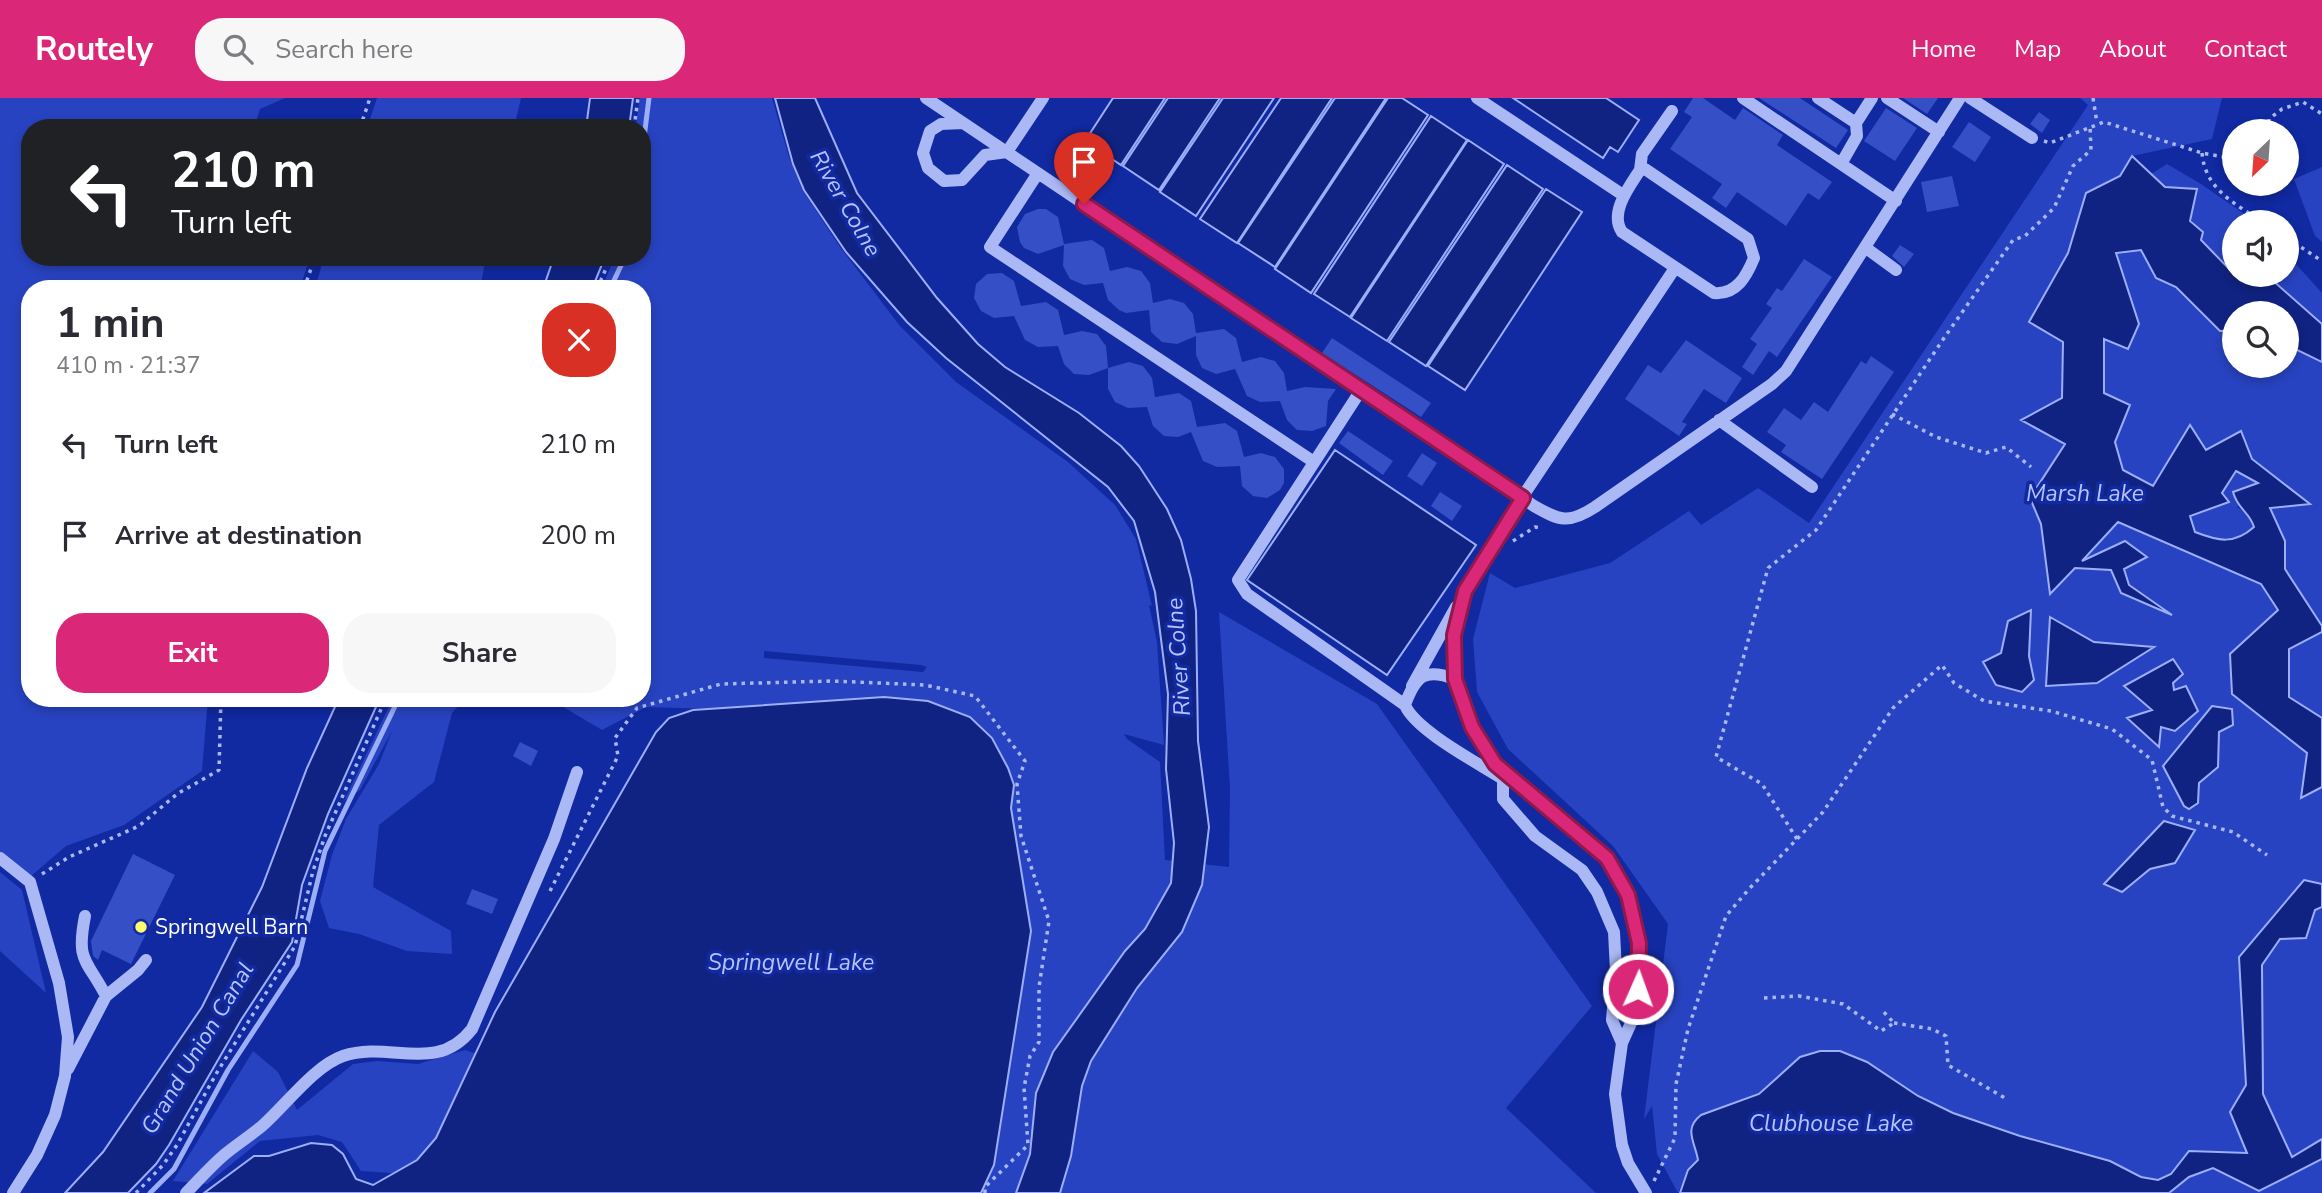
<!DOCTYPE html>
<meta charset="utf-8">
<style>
body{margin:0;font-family:"Nunito Sans",sans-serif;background:#f7f7f7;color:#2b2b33;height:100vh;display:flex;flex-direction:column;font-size:26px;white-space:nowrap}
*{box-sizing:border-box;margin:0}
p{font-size:23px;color:#7c7c81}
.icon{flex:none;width:38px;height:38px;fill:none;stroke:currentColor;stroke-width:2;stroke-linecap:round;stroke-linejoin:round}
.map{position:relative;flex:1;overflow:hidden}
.details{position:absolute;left:21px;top:182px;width:630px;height:427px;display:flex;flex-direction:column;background:#fff;border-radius:28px;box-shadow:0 4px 10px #0003}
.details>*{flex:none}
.hud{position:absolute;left:21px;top:21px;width:630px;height:147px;border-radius:28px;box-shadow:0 4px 10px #0003;background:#202124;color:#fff;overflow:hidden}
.needle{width:46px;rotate:205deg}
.tools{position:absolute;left:2222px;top:21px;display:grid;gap:14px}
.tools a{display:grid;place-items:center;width:77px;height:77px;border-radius:50%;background:#fff;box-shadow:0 4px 10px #0003;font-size:35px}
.pin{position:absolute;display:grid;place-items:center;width:60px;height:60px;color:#fff;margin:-72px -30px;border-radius:50% 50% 50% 0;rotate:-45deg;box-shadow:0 0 7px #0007}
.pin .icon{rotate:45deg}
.me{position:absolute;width:77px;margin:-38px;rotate:2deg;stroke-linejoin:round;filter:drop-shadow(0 0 5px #0008)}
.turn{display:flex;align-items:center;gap:24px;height:147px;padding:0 35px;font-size:32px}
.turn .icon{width:91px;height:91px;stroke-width:2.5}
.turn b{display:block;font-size:49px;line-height:60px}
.round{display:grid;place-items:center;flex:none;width:74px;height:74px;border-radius:28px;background:#f7f7f7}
.overview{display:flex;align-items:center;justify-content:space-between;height:119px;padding:0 35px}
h1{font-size:42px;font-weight:700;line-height:52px}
.cta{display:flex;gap:14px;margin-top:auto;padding:14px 35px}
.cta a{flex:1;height:80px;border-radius:28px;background:#db2777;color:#fff;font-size:28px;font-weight:700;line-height:80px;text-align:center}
.cta a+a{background:#f7f7f7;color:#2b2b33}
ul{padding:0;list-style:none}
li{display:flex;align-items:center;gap:21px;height:91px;padding:0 35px}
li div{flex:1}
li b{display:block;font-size:26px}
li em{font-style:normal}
header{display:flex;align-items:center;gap:42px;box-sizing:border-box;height:98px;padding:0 35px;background:#db2777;color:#fff}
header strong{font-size:33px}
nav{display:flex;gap:38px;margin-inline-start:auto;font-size:24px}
.search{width:490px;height:63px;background:#f7f7f7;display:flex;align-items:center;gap:18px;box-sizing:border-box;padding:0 24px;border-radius:28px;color:#7c7c81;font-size:26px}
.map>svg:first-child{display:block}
.green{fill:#2843c1;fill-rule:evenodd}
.water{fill:#112382;stroke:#9caef8;stroke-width:2;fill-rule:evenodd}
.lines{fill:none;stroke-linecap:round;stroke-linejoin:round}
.stream{stroke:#9caef8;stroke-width:5}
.building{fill:#3550c6}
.path{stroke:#aab8f5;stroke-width:3.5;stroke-dasharray:3.5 5;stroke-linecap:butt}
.minor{stroke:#aab8f5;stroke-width:12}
.route-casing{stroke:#8e194d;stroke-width:18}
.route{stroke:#db2777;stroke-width:12}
.poi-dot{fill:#fffc6f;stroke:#1129a1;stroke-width:2.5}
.labels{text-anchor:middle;stroke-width:7;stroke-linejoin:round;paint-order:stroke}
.poi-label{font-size:21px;fill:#fff;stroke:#1129a1;text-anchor:start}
.water-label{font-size:23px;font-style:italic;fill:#b7c4fb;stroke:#1129a1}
</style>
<header>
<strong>Routely</strong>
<div class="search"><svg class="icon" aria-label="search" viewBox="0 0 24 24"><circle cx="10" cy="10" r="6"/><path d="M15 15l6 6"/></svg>Search here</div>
<nav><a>Home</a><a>Map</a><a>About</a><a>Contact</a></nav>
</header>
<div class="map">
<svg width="2322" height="1095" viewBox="0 0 2322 1095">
<rect width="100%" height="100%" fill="#1129a1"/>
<path class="green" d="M0 0H285L260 11 254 30H30V159H301L307 168 300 191H30V600H208L202 673 124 727 66 748 23 785 0 767Z
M377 0H521L514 30H367Z
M640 0H772L789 59 803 93 840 149 900 228 956 284 1068 364 1115 407 1136 441 1152 508 1149 507 1157 544 1164 647 1124 636 1127 641 1160 664 1165 762 1229 769 1230 690 1219 514 1377 606 1592 908 1506 1010 1596 1095H957L952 618 646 609 602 632 548 600H642V191H601L615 159H642V30H636V26ZM764 553 921 567 927 569 923 574 764 560Z
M2080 0H2222L2212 41 2132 58 2120 78 2086 95 2068 155 2029 224 2063 244 2065 346 2031 400 2041 426 2050 495 2075 469 2111 472 2121 495 2168 514 2129 487 2124 471 2080 464 2118 424 2261 486 2278 512 2230 555 2232 595 2308 656 2301 699 2322 689V786L2304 783 2239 859 2246 987 2230 1014 2247 1055 2189 1053 2171 1076 2158 1082 2141 1079 2110 1063 2020 1038 1953 1015 1918 998 1786 971 1759 996 1701 1017 1695 1022 1698 1062 1688 1072 1678 1095 1657 1056 1652 1008 1644 1021 1668 826 1613 748 1508 651 1477 594 1473 541 1490 475 1515 490 1610 465 1689 413 1701 427 1758 390 1809 425 2088 7Z
M2167 66 2201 86 2256 124H2235V174L2200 142 2202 134 2151 76Z
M2322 69V144L2315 138 2294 81Z
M2287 148 2295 165 2322 195V226L2271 181 2243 182 2238 177H2287Z
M2141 152 2157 180 2176 189 2220 233 2235 232V268H2287V247L2322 264V528L2285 471V443L2270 410 2309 406 2252 361 2206 352 2189 328 2153 388 2123 372 2115 344 2130 307 2104 296V240L2139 226 2116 154Z
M324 159H486L480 191H315Z
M2236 373 2259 385 2237 409 2251 419 2255 429C2234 447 2218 443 2195 434L2190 418 2228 404 2222 395Z
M2322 534V620L2289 599V551Z
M393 600H465L452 615 434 684 379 727 373 789 451 833 452 856 407 853 359 836 329 830 320 803 332 757 346 721 379 666 392 633 360 692 344 703Z
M0 774 22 792 46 895 0 853Z
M2322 809V1041L2293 1059 2263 997 2262 867 2280 841 2306 840 2315 812Z
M465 952 493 961 422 1077 361 1073 342 1044 318 1037 260 1043 207 1086 173 1083 253 953 278 974 297 1012 353 966 377 963 418 966Z
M2322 1061V1095H2169L2189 1079 2213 1070 2259 1093Z"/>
<path class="water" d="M590 0H633L629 30H586Z
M775 0H815L857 95 937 200 978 246 1005 269 1079 315 1121 348 1139 368 1167 411 1181 442 1191 481 1196 513 1198 643 1209 729 1202 787 1182 834 1137 890 1091 963 1082 988 1071 1058 1060 1095H1016L1030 1056 1036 995 1053 954 1125 853 1145 831 1171 785 1174 745 1166 671 1168 596 1155 494 1134 423 1108 389 946 260 907 224 846 154 804 92 793 66Z
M1113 0H1165L1121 67 1085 43Z
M1168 0H1220L1159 92 1123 68Z
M1223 0H1274L1196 118 1160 94Z
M1281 0H1332L1237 145 1200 121Z
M1335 0H1386L1275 169 1238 145Z
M1388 0H1402L1428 17 1311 195 1275 171Z
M1513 0H1606L1639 22 1618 54 1610 49 1603 60Z
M1431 18 1467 42 1350 219 1314 196Z
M1468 42 1504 66 1387 243 1351 220Z
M2132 58 2165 89 2197 91 2190 123 2203 134 2201 142 2235 177 2243 182 2271 181 2322 226V264L2287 247V215H2235V232L2220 233 2176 189 2156 180 2141 152 2116 155 2139 226 2128 251 2104 241V295L2130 307 2115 344 2123 372 2153 388 2190 327 2206 352 2241 333 2252 361 2310 406 2270 410 2285 443V471L2322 528V534L2289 551V599L2322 620V689L2301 700 2307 655 2232 596 2230 556 2278 512 2261 486 2118 424 2082 463 2125 443 2147 459 2124 471 2129 487 2172 517 2121 495 2111 472 2075 470 2050 496 2041 426 2030 400 2065 346 2021 322 2062 300 2063 244 2029 224 2068 155 2086 95 2120 78ZM2236 373 2258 385 2233 394C2238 412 2249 413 2254 429 2234 447 2218 443 2195 434L2190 418 2229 404 2222 395Z
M1507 67 1543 91 1426 268 1389 244Z
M1546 91 1582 114 1465 292 1428 268Z
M554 159H605L592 191H543Z
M1335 352 1476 447 1387 577 1247 482Z
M2031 512 2029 558 2034 582 2022 594 1996 587 1983 564 2001 555 2008 523Z
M2050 519 2094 544 2154 549 2097 585 2046 588Z
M2173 561 2183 576 2173 585 2174 592 2186 588 2198 613 2175 633 2161 629 2159 649 2127 620 2152 612 2124 588Z
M884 599 928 603 970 619 992 640 1008 670 1014 687 1011 710 1031 833 994 1067 981 1095H204L254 1058H269L311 1045 332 1047 343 1056 356 1081 373 1087 417 1062 436 1040 495 914 656 634 669 620 693 612Z
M339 600H380L328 716 302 787 292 844 241 922 169 1047 156 1066 128 1095H65L103 1054 202 909 262 789 307 670Z
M2212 608 2232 611 2233 627 2219 634 2218 669 2199 685 2198 705 2189 711 2184 708 2163 668Z
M2164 723 2195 732 2175 765 2150 771 2122 794 2104 786Z
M2304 782 2322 786V809L2315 812 2306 840 2280 841 2262 867 2263 996 2292 1059 2322 1041V1061L2259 1093 2213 1070 2189 1079 2169 1095H1680L1688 1072 1698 1062C1695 1044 1683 1031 1701 1017L1759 996 1800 959 1820 953H1840L1867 964 1918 998 1953 1015 2020 1038 2110 1063 2141 1079 2158 1082 2171 1076 2189 1053 2247 1055 2230 1014 2246 987 2239 859Z"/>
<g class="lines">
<path class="stream" d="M642 56 649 0
M610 191 625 159
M150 1095 174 1071 228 972 297 867 325 753 399 600"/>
</g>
<path class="building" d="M1693 0H1703L1735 22 1743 10 1783 37 1777 47 1832 84 1819 102 1808 95 1786 128 1737 94 1726 110 1712 100 1722 86 1670 51 1692 19 1684 14Z
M1759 0H1800L1848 32 1836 50Z
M1903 0H1938L1927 16Z
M1886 10 1917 30 1895 63 1864 43Z
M2039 14 2050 22 2042 35 2030 26Z
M1969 24 1991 39 1975 64 1952 49Z
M1952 78 1959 108 1927 114 1921 84Z
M1038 111H1046L1058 119 1064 146 1092 142 1104 150 1110 173 1127 169 1141 173 1150 185 1153 205 1170 201 1184 205 1193 216 1196 235 1224 231 1236 240 1242 264 1261 259 1275 263 1284 275 1287 293 1305 289 1336 291 1328 303 1326 328 1312 333 1297 332 1287 322 1280 303 1260 304 1247 298 1235 271 1216 276 1202 270 1196 257V238L1177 246 1162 244 1151 234 1149 212 1126 215 1119 212 1108 202 1103 185 1084 187 1070 181 1063 168 1064 147 1038 156 1024 150 1020 144 1017 129 1025 116Z
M1900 147 1914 156 1904 169 1892 158Z
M1804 161 1832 179 1777 259 1769 253 1753 277 1742 269 1757 246 1750 241 1772 210 1766 206 1777 190 1782 193Z
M1002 175 1014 183 1021 208 1046 204 1058 212 1064 237 1082 233 1097 236 1106 248 1108 270 1129 264 1143 268 1152 280 1155 299 1179 295 1191 303 1197 329 1225 325 1237 333 1244 359 1261 355 1275 359 1284 371V385L1280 392 1267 400 1253 398 1242 388 1240 368 1217 369 1203 363 1191 334 1178 339 1164 338 1153 328 1147 309 1128 310 1115 304 1108 291V270L1089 277 1074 276 1064 266 1058 248 1038 249 1025 242 1014 218 994 220 981 213 974 200 976 186 987 176Z
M1332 240 1431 305 1421 319 1322 255Z
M1686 242 1742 280 1726 305 1704 291 1682 324 1687 326 1679 338 1625 301 1648 267 1661 275Z
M1871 258 1894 274 1822 381 1781 354 1786 347 1767 334 1784 310 1801 322 1814 304 1828 314 1861 263 1866 266Z
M1348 333 1393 363 1383 377 1339 345Z
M1422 355 1437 365 1422 388 1407 378Z
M1440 394 1462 408 1452 423 1431 408Z
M520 644 538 653 531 668 513 658Z
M133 756 175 777 131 866 102 852 98 862 93 858 91 843Z
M472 791 498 801 492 816 466 806Z"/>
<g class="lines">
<path class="path" d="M2093 0 2097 25
M360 30 370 0
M634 30 638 0
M2269 33V21L2282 11 2303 4 2322 16
M2044 43 2050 45 2104 24 2202 55 2235 61
M2202 55C2205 91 2235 106 2263 124
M2287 140 2322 163
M304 191 315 159
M597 191 611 159
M1892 316 1936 339 1986 355 2006 349 2031 369
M1513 443 1535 429 1540 430
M1797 741 1762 686 1716 659 1768 470 1816 432 1944 240 2013 142 2025 138 2054 110 2073 68 2091 52 2090 28
M42 776 69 759 139 728 177 696 219 672 221 600
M550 793 618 658 615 640 637 610 721 586 832 583 925 587 975 598 1025 663 1017 686 1021 738 1049 823 1039 889V944L1030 958 1024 990 1028 1047 985 1089V1095
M1764 900 1799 898 1843 906 1881 933 1894 925 1881 911
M1894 925 1932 931 1946 938 1948 967 2005 1000
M1654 1083 1675 1040 1676 986 1688 931 1726 818 1749 791 1823 714 1893 610 1942 567 1954 585 1984 603 2051 613 2112 631 2152 662 2163 709 2172 718 2233 734 2267 757
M136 1095 163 1067 177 1047 216 976 295 848 313 773 325 738 386 600"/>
<path class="minor" d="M926 0 1534 408C1560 423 1569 426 1595 409L1772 286 1786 273 1960 0
M1477 0 1623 97
M1743 0 1896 103
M1818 0 1856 25 1857 38 1841 66
M1887 0 1939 34
M1970 0 2032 40
M963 25 941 26 930 33 923 55 928 70 944 83 962 82 985 57 1007 54 1043 0
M1856 25 1872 0
M1645 71 1748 141 1754 160C1747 177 1737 197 1714 195L1622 134C1609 115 1629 89 1640 72Z
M1640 72 1642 56 1672 13
M1038 75 990 149 1314 364
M1866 150 1896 172
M1361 292 1238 482 1247 496 1405 607C1415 632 1478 665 1503 681V701L1535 738 1582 772 1597 794 1614 834 1616 873 1612 922 1622 945
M1719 322 1812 389
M1412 588 1456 509
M1405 607C1416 577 1425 570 1455 581
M1499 669 1607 760 1628 797 1639 845 1638 891 1631 925 1622 945 1615 996 1622 1047 1628 1065 1646 1095
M1503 681 1472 629 1455 581 1454 537 1460 508 1474 476 1507 422 1675 170
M0 760 30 784 59 885 68 939 65 978 55 1017 37 1057 13 1095
M106 898 138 872 146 862
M68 971 106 898C86 860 76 864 85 818
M186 1095C198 1083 210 1069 224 1057 236 1047 250 1038 262 1028 285 1008 314 968 343 958 390 942 436 977 472 931L554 741 577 674"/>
</g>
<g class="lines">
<defs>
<path id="route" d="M1084 106 1523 400 1465 493 1454 537 1455 581 1472 629 1495 666 1607 760 1628 797 1639 845 1638 891"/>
</defs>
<use href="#route" class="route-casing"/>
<use href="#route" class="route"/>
</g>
<circle class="poi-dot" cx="141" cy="829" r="7"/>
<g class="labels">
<g class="poi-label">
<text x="155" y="836">Springwell Barn</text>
</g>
<g class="water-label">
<text transform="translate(846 105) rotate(60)" y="8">River Colne</text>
<text x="2085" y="403">Marsh Lake</text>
<text transform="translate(1178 559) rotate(-94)" y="8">River Colne</text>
<text x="791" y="872">Springwell Lake</text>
<text transform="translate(197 950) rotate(-59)" y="8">Grand Union Canal</text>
<text x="1831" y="1033">Clubhouse Lake</text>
</g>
</g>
</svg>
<div class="tools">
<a><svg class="needle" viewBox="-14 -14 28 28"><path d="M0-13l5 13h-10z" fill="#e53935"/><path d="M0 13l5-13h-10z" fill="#7c7c81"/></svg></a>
<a><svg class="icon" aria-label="sound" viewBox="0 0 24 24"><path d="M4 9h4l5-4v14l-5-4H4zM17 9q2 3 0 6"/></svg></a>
<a><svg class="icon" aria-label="search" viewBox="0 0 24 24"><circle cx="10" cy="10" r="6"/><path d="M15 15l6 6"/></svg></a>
</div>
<div class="pin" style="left:1084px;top:106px;background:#d93025"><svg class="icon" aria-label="arrive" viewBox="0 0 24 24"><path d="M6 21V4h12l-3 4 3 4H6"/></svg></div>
<svg class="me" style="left:1638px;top:891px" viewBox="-20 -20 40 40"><circle r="17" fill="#db2777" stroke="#fff" stroke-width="3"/><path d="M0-11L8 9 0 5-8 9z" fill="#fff"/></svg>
<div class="hud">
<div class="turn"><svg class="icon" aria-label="left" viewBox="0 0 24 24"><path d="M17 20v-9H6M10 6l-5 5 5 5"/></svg><div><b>210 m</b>Turn left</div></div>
</div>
<section class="details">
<div class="overview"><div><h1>1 min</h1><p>410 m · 21:37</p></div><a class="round" style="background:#d93025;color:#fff"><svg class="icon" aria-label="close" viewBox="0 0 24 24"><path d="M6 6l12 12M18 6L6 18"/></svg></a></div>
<ul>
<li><svg class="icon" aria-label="left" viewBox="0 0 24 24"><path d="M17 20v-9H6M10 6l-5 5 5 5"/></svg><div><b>Turn left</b></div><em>210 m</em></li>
<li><svg class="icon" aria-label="arrive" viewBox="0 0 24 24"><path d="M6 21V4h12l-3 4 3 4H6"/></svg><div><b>Arrive at destination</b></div><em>200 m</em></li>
</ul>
<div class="cta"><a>Exit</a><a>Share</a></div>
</section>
</div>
